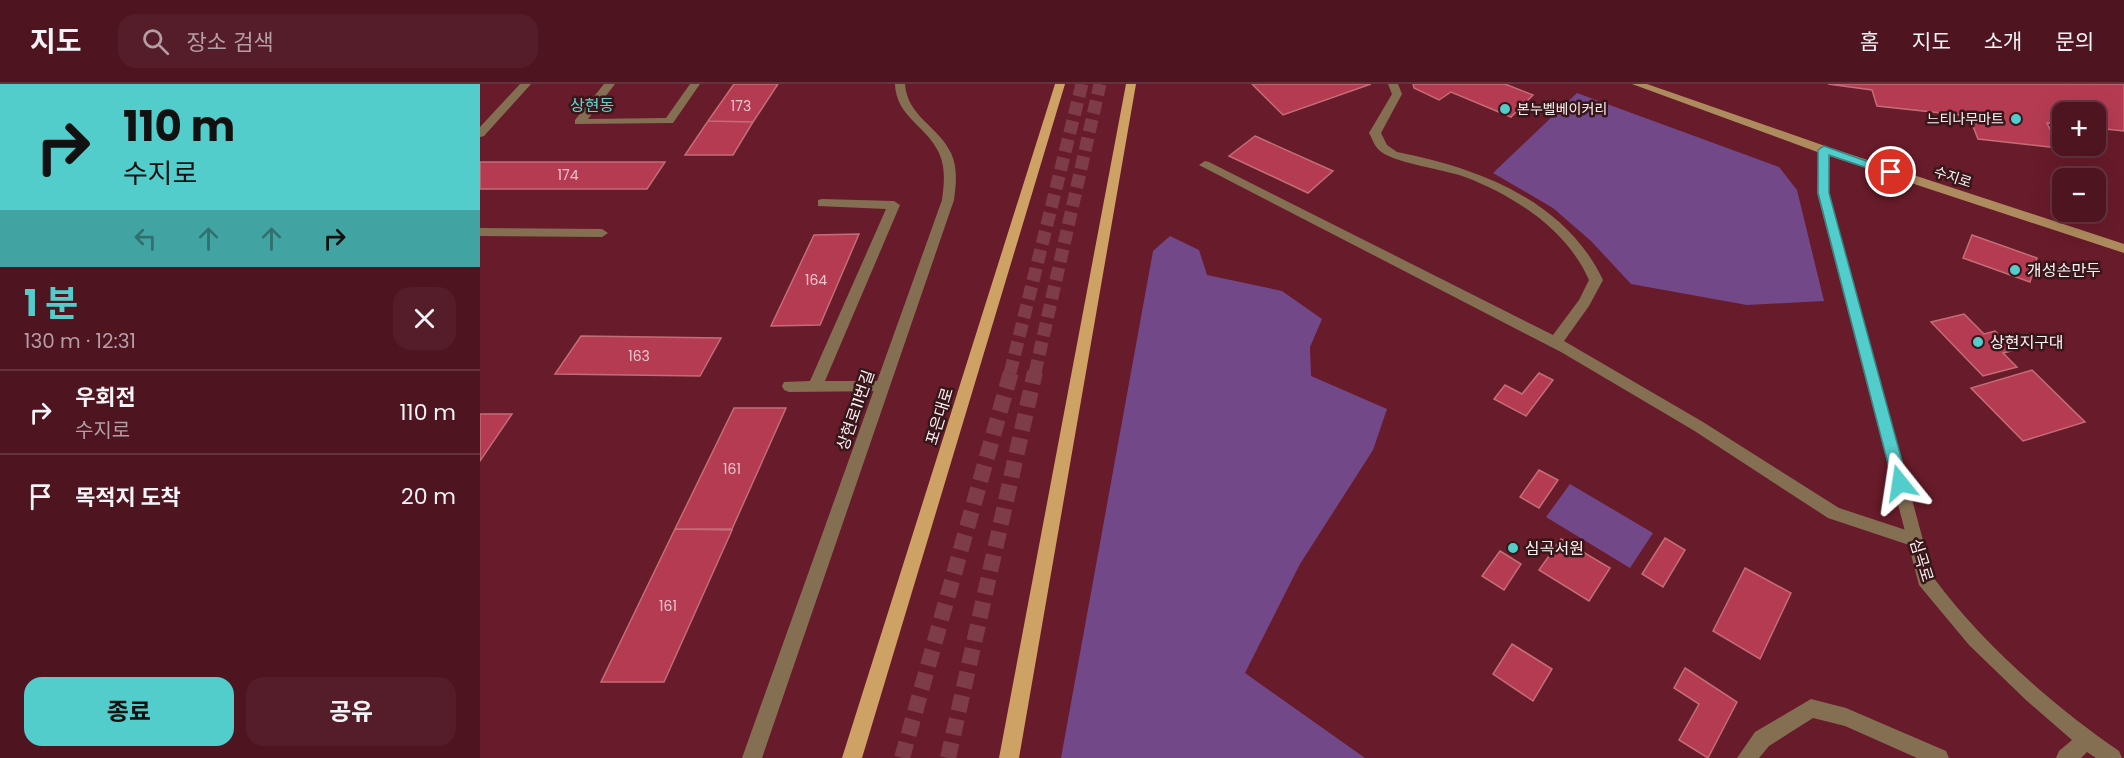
<!DOCTYPE html>
<html lang="ko">
<meta charset="utf-8">
<style>
body{margin:0;font-family:Poppins,"Noto Sans KR",sans-serif;background:#551d29;color:#f1f3f6;height:100vh;display:flex;flex-direction:column;font-size:22px;white-space:nowrap}
*{box-sizing:border-box;margin:0}
p{font-size:20px;color:#b39ea5}
.icon{flex:none;width:33px;height:33px;fill:none;stroke:currentColor;stroke-width:2;stroke-linecap:round;stroke-linejoin:round}
.map{position:relative;flex:1;overflow:hidden}
.drawer{display:flex;flex-direction:column;background:#4e1420;width:480px}
.drawer>*{flex:none}
.banner{background:#53cdcb;color:#111;overflow:hidden}
.tools{position:absolute;left:1572px;top:18px;display:grid;gap:12px}
.tools a{display:grid;place-items:center;width:54px;height:54px;border-radius:12px;background:#4e1420;box-shadow:0 6px 24px #0002,0 0 0 2px #65333e;font-size:30px}
.pin{position:absolute;display:grid;place-items:center;width:51px;height:51px;color:#fff;margin:-26px;border:3px solid #fff;border-radius:50%;box-shadow:0 2px 6px #0007}
.me{position:absolute;width:66px;margin:-33px;rotate:345deg;stroke-linejoin:round;filter:drop-shadow(0 0 4px #0008)}
.turn{display:flex;align-items:center;gap:21px;height:126px;padding:0 24px;font-size:27px}
.turn .icon{width:78px;height:78px;stroke-width:2.5}
.turn b{display:block;font-size:42px;line-height:51px}
.lanes{display:flex;align-items:center;height:57px;padding:0 24px;background:#0003;justify-content:center;gap:30px;direction:ltr}
.lanes .off{opacity:.35}
.round{display:grid;place-items:center;flex:none;width:63px;height:63px;border-radius:18px;background:#551d29}
.overview{display:flex;align-items:center;justify-content:space-between;height:102px;padding:0 24px}
h1{font-size:36px;font-weight:700;line-height:45px;color:#53cdcb}
.button{display:flex;gap:12px;margin-top:auto;padding:12px 24px}
.button a{flex:1;height:69px;border-radius:18px;background:#53cdcb;color:#111;font-size:24px;font-weight:700;line-height:69px;text-align:center}
.button a+a{background:#551d29;color:#f1f3f6}
ul{padding:0;list-style:none}
li{display:flex;align-items:center;gap:18px;height:84px;padding:0 24px;border-top:2px solid #65333e}
li div{flex:1}
li b{display:block;font-size:22px}
li em{font-style:normal}
header{display:flex;align-items:center;gap:36px;box-sizing:border-box;height:84px;padding:0 30px;background:#4e1420;border-bottom:2px solid #65333e}
header strong{font-size:28px}
nav{display:flex;gap:33px;margin-inline-start:auto;font-size:21px}
.search{width:420px;height:54px;background:#551d29;display:flex;align-items:center;gap:15px;box-sizing:border-box;padding:0 21px;border-radius:18px;color:#b39ea5;font-size:22px}
main{display:flex;flex:1;min-height:0}
.map>svg:first-child{display:block}
.green{fill:#734889}
.building{fill:#b53b52;stroke:#c46d77;stroke-width:1.5}
.lines{fill:none;stroke-linecap:round;stroke-linejoin:round}
.primary-tunnel-far1{stroke:#7e3b48;stroke-width:13;stroke-dasharray:13 6;stroke-linecap:butt}
.primary-tunnel{stroke:#7e3b48;stroke-width:16;stroke-dasharray:16 8;stroke-linecap:butt}
.service{fill:#856f53;fill-rule:evenodd}
.minor{fill:#856f53;fill-rule:evenodd}
.secondary{fill:#ae8b5e;fill-rule:evenodd}
.primary{fill:#cea165;fill-rule:evenodd}
.route{fill:#53cdcb;stroke:#368584;stroke-width:1.5}
.poi-dot{fill:#53cdcb;stroke:#38161a;stroke-width:2}
.labels{text-anchor:middle;stroke-width:5;stroke-linejoin:round;paint-order:stroke}
.number-label{font-size:14px;fill:#eac4cb}
.far-poi-label{font-size:14px;fill:#fcf2f3;stroke:#38161a;text-anchor:start}
.far-street-label{font-size:14px;fill:#fcf2f3;stroke:#38161a}
.far-quarter-label{font-size:16px;fill:#66d2d0;stroke:#38161a}
.poi-label{font-size:16px;fill:#fcf2f3;stroke:#38161a;text-anchor:start}
.street-label{font-size:16px;fill:#fcf2f3;stroke:#38161a}
</style>
<header>
<strong>지도</strong>
<div class="search"><svg class="icon" aria-label="search" viewBox="0 0 24 24"><circle cx="10" cy="10" r="6"/><path d="M15 15l6 6"/></svg>장소 검색</div>
<nav><a>홈</a><a>지도</a><a>소개</a><a>문의</a></nav>
</header>
<main>
<section class="drawer">
<div class="banner">
<div class="turn"><svg class="icon" aria-label="right" viewBox="0 0 24 24"><path d="M7 20v-9h11M14 6l5 5-5 5"/></svg><div><b>110 m</b>수지로</div></div>
<div class="lanes"><svg class="icon off" aria-label="left" viewBox="0 0 24 24"><path d="M17 20v-9H6M10 6l-5 5 5 5"/></svg><svg class="icon off" aria-label="ahead" viewBox="0 0 24 24"><path d="M12 20V5M6 11l6-6 6 6"/></svg><svg class="icon off" aria-label="ahead" viewBox="0 0 24 24"><path d="M12 20V5M6 11l6-6 6 6"/></svg><svg class="icon" aria-label="right" viewBox="0 0 24 24"><path d="M7 20v-9h11M14 6l5 5-5 5"/></svg></div>
</div>
<div class="overview"><div><h1>1 분</h1><p>130 m · 12:31</p></div><a class="round"><svg class="icon" aria-label="close" viewBox="0 0 24 24"><path d="M6 6l12 12M18 6L6 18"/></svg></a></div>
<ul>
<li><svg class="icon" aria-label="right" viewBox="0 0 24 24"><path d="M7 20v-9h11M14 6l5 5-5 5"/></svg><div><b>우회전</b><p>수지로</p></div><em>110 m</em></li>
<li><svg class="icon" aria-label="arrive" viewBox="0 0 24 24"><path d="M6 21V4h12l-3 4 3 4H6"/></svg><div><b>목적지 도착</b></div><em>20 m</em></li>
</ul>
<div class="button"><a>종료</a><a>공유</a></div>
</section>
<div class="map">
<svg width="1644" height="674" viewBox="0 0 1644 674">
<rect width="100%" height="100%" fill="#681b2a"/>
<path class="green" d="M1097 9 1299 83 1317 106 1344 217 1267 221 1151 200 1111 157 1073 124 1013 89Z
M690 152 719 166 727 191 802 207 842 235 830 263 831 292 907 325 893 366 820 480 765 589 885 674H581L673 167Z
M1090 400 1173 449 1150 484 1066 433Z"/>
<path class="building" d="M254 0H298L273 38 228 37Z
M772 0H891L803 31Z
M933 0H1025L1053 11 1031 33 971 8 959 16 934 4Z
M1348 0H1644V47L1616 44V28H1582V40L1567 39 1579 64 1498 55 1489 32 1397 22 1392 6Z
M228 37 273 38 253 71H205Z
M775 52 853 87 828 109 749 72Z
M0 78H185L167 105H0Z
M379 150 340 241 291 242 334 151Z
M1492 151 1557 174 1550 198 1483 174Z
M1484 230 1504 250 1515 247 1535 266 1523 269 1537 283 1503 292 1451 238Z
M101 252 241 254 220 292 75 290Z
M1552 286 1605 338 1543 357 1491 304Z
M1059 289 1073 296 1046 332 1014 315 1025 301 1042 310Z
M254 324H306L252 445H195Z
M0 330H32L0 377Z
M1059 386 1078 396 1059 424 1040 413Z
M195 445 252 446 184 598H121Z
M1185 454 1205 466 1183 503 1162 490Z
M1081 455 1130 484 1109 517 1059 486Z
M1020 467 1041 480 1024 506 1002 492Z
M1265 484 1311 509 1280 575 1233 547Z
M1032 560 1072 585 1053 617 1013 590Z
M1205 584 1257 618 1228 674 1199 656 1219 620 1194 604Z"/>
<g class="lines">
<path class="primary-tunnel-far1" d="M530 289 602 0
M555 289 620 0"/>
<path class="primary-tunnel" d="M422 674 531 288
M468 674 555 288"/>
<path class="service" d="M40 0H51L4 52 0 53V43Z
M124 0H135L108 35 186 34 210 0H220L193 39 95 40V36Z
M908 0H918L922 10 901 49 907 61 917 68C998 84 1085 116 1123 196L1109 222 1084 257 1223 338 1359 424 1441 451 1443 456 1441 461 1435 463 1348 434 1213 346 1081 268 719 81 725 77 729 78 1073 251 1099 216 1109 196C1087 146 1035 112 985 93 964 85 910 79 898 65 894 61 892 54 889 49L912 10Z
M342 115 414 117 420 121 345 297H402L407 299 409 303 407 307 309 308 304 306 302 302 304 298 330 297 406 125 338 122V116Z
M0 144 122 145 128 149 122 153 0 152Z"/>
<path class="minor" d="M415 0H425C427 32 458 42 471 69 478 84 476 101 474 116L282 674H262L462 116C464 101 466 84 459 69 447 42 416 33 415 0Z
M1344 62 1350 66 1349 109 1453 493C1500 557 1573 622 1639 667L1642 674H1616L1607 668 1601 674H1576L1579 667 1592 656 1547 617 1489 561 1439 501 1337 109 1338 66Z
M1331 615 1366 624 1466 667 1469 674H1437L1365 642 1333 634 1289 662 1279 674H1257L1275 648Z"/>
<path class="secondary" d="M1152 0H1167L1348 63 1644 160V169L1340 69Z"/>
<path class="primary" d="M575 0H585L382 674H362Z
M646 0H656L539 674H519Z"/>
</g>
<path class="route" d="M1344 62 1417 88 1411 92 1349 71V109L1428 399 1426 404H1415L1413 399 1338 109V66Z"/>
<g class="poi-dot">
<circle cx="1025" cy="25" r="6"/>
<circle cx="1536" cy="35" r="6"/>
<circle cx="1535" cy="186" r="6"/>
<circle cx="1498" cy="258" r="6"/>
<circle cx="1033" cy="464" r="6"/>
</g>
<g class="labels">
<g class="number-label">
<text x="261" y="27">173</text>
<text x="88" y="96">174</text>
<text x="336" y="201">164</text>
<text x="159" y="277">163</text>
<text x="252" y="390">161</text>
<text x="188" y="527">161</text>
</g>
<g class="far-poi-label">
<text x="1037" y="30">본누벨베이커리</text>
<text x="1524" y="40" text-anchor="end">느티나무마트</text>
</g>
<g class="far-street-label">
<text transform="translate(1473 93) rotate(18)" y="5">수지로</text>
</g>
<g class="far-quarter-label">
<text x="112" y="27">상현동</text>
</g>
<g class="poi-label">
<text x="1547" y="192">개성손만두</text>
<text x="1510" y="264">상현지구대</text>
<text x="1045" y="470">심곡서원</text>
</g>
<g class="street-label">
<text transform="translate(375 326) rotate(-71)" y="6">상현로11번길</text>
<text transform="translate(459 332) rotate(-73)" y="6">포은대로</text>
<text transform="translate(1442 476) rotate(73)" y="6">심곡로</text>
</g>
</g>
</svg>
<div class="tools">
<a>+</a>
<a>−</a>
</div>
<div class="pin" style="left:1411px;top:88px;background:#d93025"><svg class="icon" aria-label="arrive" viewBox="0 0 24 24"><path d="M6 21V4h12l-3 4 3 4H6"/></svg></div>
<svg class="me" style="left:1420px;top:399px" viewBox="-20 -20 40 40"><path d="M0-17L14 15 0 8-14 15z" fill="#53cdcb" stroke="#fff" stroke-width="4"/></svg>
</div>
</main>
